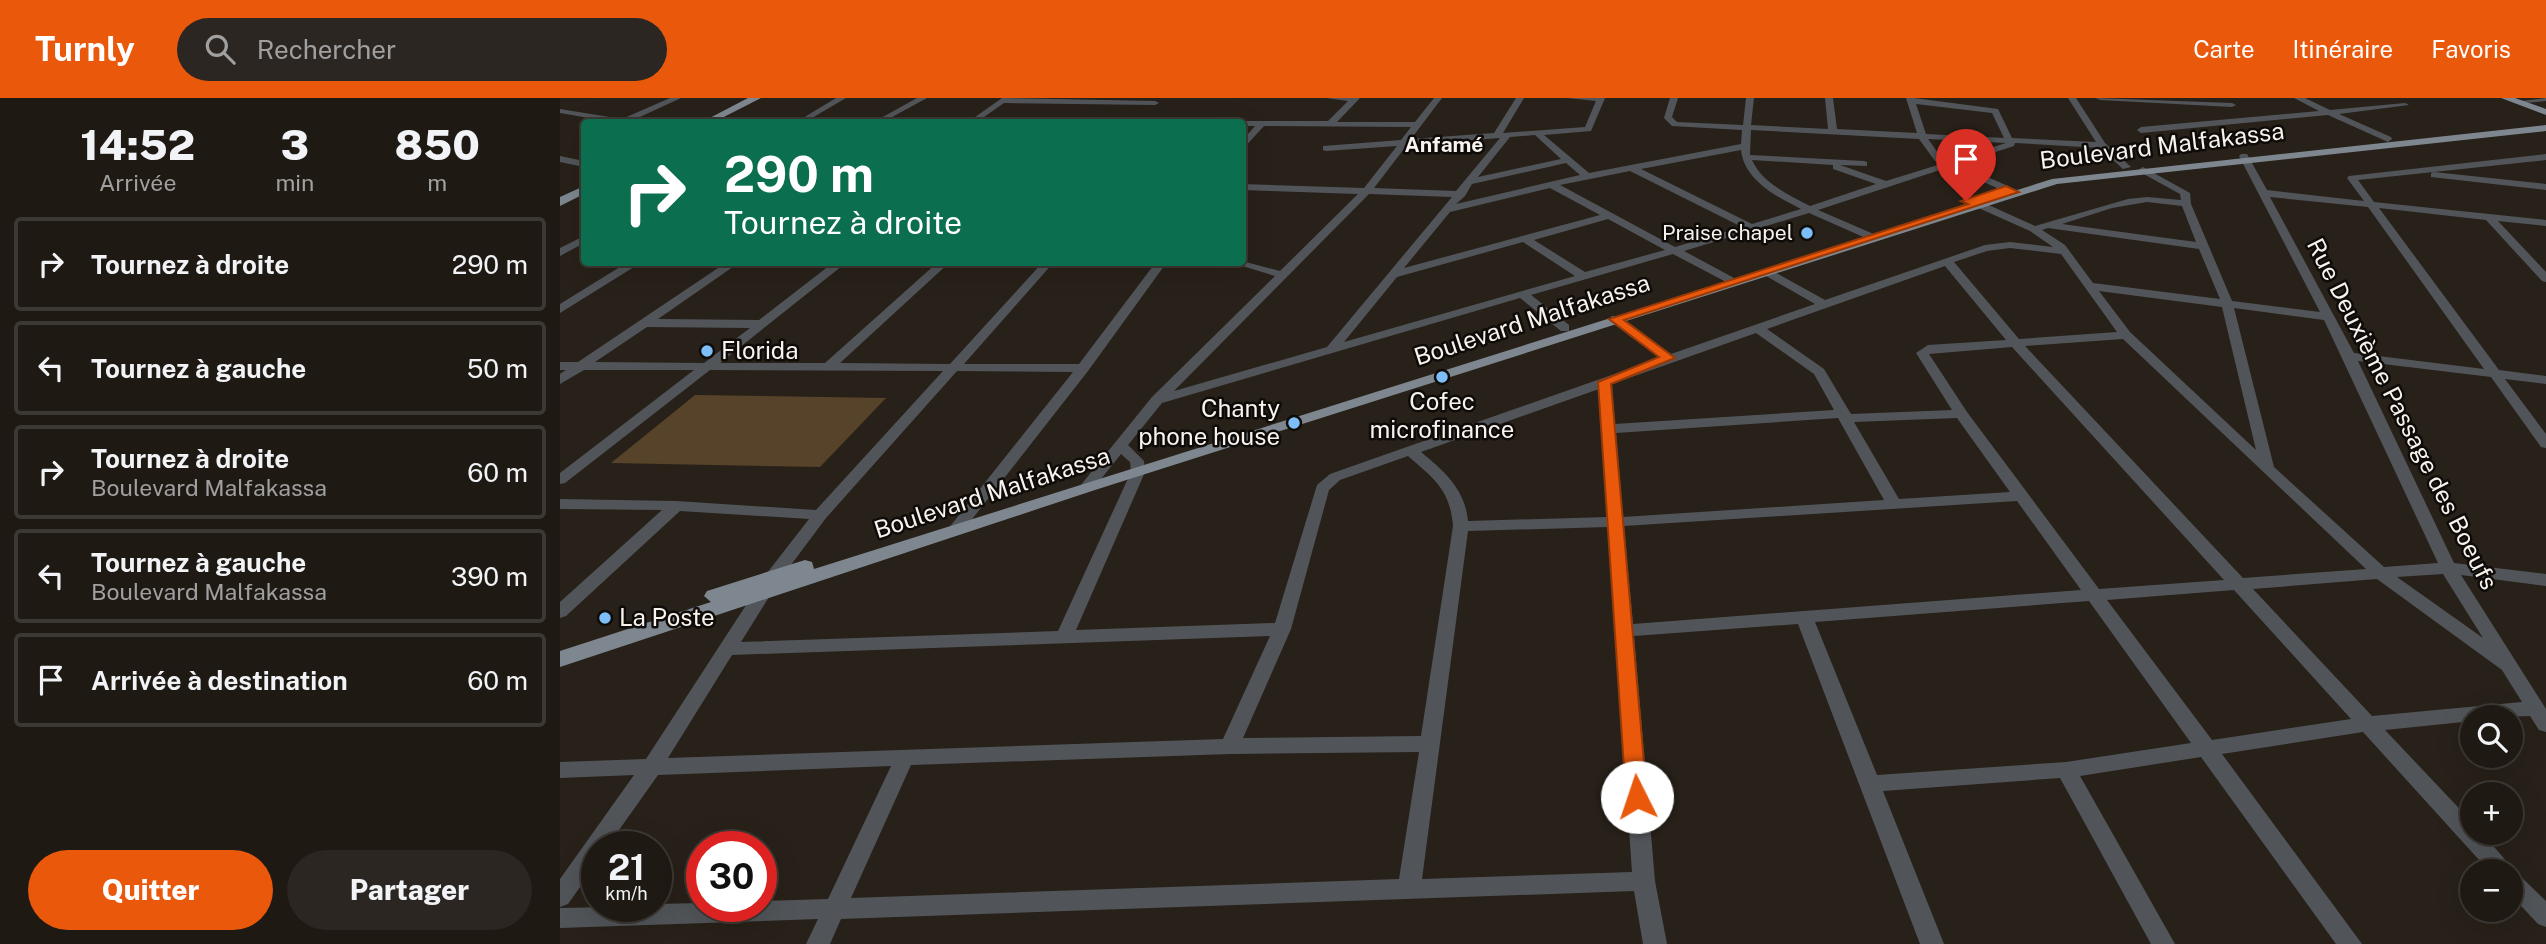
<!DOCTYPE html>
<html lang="fr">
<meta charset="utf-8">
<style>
body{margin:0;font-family:"Public Sans",sans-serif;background:#2b2621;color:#f1f3f6;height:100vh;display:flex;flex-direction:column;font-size:26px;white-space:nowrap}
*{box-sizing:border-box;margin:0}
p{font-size:23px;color:#a1a0a0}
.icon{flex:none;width:38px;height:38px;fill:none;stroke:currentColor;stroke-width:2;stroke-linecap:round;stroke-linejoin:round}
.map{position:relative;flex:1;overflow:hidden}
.details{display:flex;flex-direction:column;background:#1e1913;width:560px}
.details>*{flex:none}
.hud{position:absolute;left:21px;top:21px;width:665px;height:147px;border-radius:7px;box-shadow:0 7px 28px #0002,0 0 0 2px #3c3833;background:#0b6e4f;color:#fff;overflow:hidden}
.buttons{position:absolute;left:1900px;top:607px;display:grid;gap:14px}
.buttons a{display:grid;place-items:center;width:63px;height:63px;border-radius:50%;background:#1e1913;box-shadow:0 7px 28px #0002,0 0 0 2px #3c3833;font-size:35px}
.speed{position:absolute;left:21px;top:733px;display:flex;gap:14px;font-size:35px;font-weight:700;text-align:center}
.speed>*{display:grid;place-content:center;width:91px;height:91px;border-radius:50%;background:#1e1913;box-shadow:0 7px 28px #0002,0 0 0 2px #3c3833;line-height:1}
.speed small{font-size:18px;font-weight:400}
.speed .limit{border:10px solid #d22;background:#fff;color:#111}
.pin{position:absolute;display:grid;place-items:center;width:60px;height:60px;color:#fff;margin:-72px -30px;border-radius:50% 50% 50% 0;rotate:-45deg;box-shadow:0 0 7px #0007}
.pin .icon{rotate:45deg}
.me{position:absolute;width:77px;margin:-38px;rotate:356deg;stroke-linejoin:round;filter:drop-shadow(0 0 5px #0008)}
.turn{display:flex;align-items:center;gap:24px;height:147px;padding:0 28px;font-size:32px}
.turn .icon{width:91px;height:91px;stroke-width:2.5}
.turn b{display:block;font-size:49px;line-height:60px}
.eta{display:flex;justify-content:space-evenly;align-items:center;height:119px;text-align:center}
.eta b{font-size:42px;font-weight:800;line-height:49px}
.action{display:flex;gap:14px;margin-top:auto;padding:14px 28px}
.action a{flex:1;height:80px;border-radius:42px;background:#ea580c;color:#fff;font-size:28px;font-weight:800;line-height:80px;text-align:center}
.action a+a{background:#2b2621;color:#f1f3f6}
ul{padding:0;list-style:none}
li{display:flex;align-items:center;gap:21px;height:94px;margin:0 14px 10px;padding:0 14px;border:4px solid #3c3833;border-radius:7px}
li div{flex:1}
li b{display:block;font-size:26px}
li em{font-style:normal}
header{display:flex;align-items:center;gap:42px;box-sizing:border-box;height:98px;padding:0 35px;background:#ea580c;color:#fff}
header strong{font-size:33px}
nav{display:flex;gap:38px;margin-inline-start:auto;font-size:24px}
.search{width:490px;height:63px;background:#2b2621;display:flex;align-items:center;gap:18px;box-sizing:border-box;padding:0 24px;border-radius:38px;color:#a1a0a0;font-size:26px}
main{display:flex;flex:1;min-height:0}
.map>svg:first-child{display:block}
.green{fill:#564329}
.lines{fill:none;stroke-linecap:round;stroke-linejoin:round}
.minor{fill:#515559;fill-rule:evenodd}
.major{fill:#7e878f;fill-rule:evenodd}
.route{fill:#ea580c;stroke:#983908;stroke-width:2}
.poi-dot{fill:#7dbef9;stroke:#0e0b08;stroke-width:2.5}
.labels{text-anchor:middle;stroke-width:5;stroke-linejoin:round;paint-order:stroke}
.far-neighbourhood-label{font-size:21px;font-weight:bold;fill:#f8f3ee;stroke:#0e0b08}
.far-poi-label{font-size:21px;fill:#f8f3ee;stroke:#0e0b08;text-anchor:end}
.street-label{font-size:24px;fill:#f8f3ee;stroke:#0e0b08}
.poi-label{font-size:24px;fill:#f8f3ee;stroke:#0e0b08;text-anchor:start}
</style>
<header>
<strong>Turnly</strong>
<div class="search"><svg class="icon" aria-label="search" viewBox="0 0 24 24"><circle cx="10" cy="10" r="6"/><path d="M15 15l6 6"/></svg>Rechercher</div>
<nav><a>Carte</a><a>Itinéraire</a><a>Favoris</a></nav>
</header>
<main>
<section class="details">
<div class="eta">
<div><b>14:52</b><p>Arrivée</p></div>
<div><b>3</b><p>min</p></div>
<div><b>850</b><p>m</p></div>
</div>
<ul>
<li><svg class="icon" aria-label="right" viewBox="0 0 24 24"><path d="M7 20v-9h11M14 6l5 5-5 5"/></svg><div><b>Tournez à droite</b></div><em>290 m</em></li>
<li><svg class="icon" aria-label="left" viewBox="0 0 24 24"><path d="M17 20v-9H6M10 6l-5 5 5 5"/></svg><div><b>Tournez à gauche</b></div><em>50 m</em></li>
<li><svg class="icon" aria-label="right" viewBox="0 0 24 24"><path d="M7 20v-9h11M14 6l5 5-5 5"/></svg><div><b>Tournez à droite</b><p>Boulevard Malfakassa</p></div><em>60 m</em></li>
<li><svg class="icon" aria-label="left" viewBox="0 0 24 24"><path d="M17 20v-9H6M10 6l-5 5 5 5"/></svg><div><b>Tournez à gauche</b><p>Boulevard Malfakassa</p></div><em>390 m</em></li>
<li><svg class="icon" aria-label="arrive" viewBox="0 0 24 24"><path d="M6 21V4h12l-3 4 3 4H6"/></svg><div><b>Arrivée à destination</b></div><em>60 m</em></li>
</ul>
<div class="action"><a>Quitter</a><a>Partager</a></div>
</section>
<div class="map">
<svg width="1986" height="846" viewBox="0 0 1986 846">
<rect width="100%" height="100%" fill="#282119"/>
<path class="green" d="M135 297 326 300 260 369 51 365Z"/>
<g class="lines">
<path class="minor" d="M110 0H121L69 24H52L0 15V11L62 21Z
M276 0H286L252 20H321L357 0H367L323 24 238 23Z
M442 0 595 3 599 5 595 7 444 5 417 24H408Z
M766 0H800L777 24H855L874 0H882L851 41 934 35 956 0H964L943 35 1025 29 1036 3 1007 0H1045L1031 33 984 37 1029 75 1181 46 1182 32 1112 28 1104 20 1110 0H1118L1112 19 1117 24 1183 27 1186 0H1194L1191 27 1268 31 1265 0H1273L1277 31 1357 35 1346 0H1354L1438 11 1452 40 1536 44 1508 0H1516L1545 45 1571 69 1563 71 1540 50 1455 45 1454 48 1398 66 1457 92V96H1451L1389 69 1258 112 1316 137V141H1308L1249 115 1124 153 1176 181V185H1168L1113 156 971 197 1009 227V233H1001L960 200 602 305 568 347 584 363 585 374 516 532 715 525 757 387 770 376 1100 260 1051 224V218H1059L1111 256 1255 206 1201 175V171H1209L1265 202 1425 147 1450 144 1493 149 1470 133 1414 108V104H1422L1475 128 1568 101 1587 99 1621 102 1620 96 1580 74 1578 72 1583 69 1630 95 1631 106 1672 203 1760 214 1679 58 1681 56H1687L1707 92 1804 103 1787 80 1789 78 1986 56V62L1798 82 1814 104 1986 122V128L1938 123 1986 174V184L1982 183 1926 122 1819 110 1939 272 1986 278V286L1945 281 1986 336V350L1981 349 1931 279 1798 263 1894 465 1986 476V488L1901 477 1986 611V634L1979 632 1970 618 1913 620V623L1825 632 1913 725V735H1922L1954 772 1986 803V829L1978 826 1951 797V774H1930L1803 634 1662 656 1802 846H1776L1641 659 1520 678 1615 846H1591L1500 680 1323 693 1384 846H1360L1238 526 1074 538 1095 783 1107 846H1083L1074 793 281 821 270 846H246L258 821 0 830V810L96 808V806L142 805V808H201V803L268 801 331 668 98 677 47 749H37V765L8 806 0 809V781L74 677 0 680V664L86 661 207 475 249 421 120 413 6 518 0 520V504L102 412 0 411V401L116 403 256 412 383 273 150 272 5 385 0 386V375L134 272H24L0 286V276L6 272H0V264H18L167 164H180L98 221 199 222 274 164H287L160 265H265L378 164H390L280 265 390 266 483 164H494L404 266H519L596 164H607L528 273 402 434 396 436 388 431 513 274 397 273 266 420 219 483 181 544 498 533 571 374 570 364 561 356 533 391H523L520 388 592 299 715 178 669 164 682 163 720 173 798 96 682 92V86L804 90 837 48 766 53 763 52V48L841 42 851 29 704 28 682 52V43L695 28H682L679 23H768L788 3ZM1356 6 1432 15 1444 40 1366 36ZM1191 32 1359 41 1375 63 1381 66 1326 83 1280 67 1307 68V64L1304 63 1190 57ZM975 37 1001 61 918 79 950 39ZM940 40 896 93 814 90 847 47ZM1368 41 1446 45 1390 63 1381 59ZM1181 52C1184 82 1217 99 1241 111L1192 126 1081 71ZM1192 62 1273 67V71L1316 86 1250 108C1229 97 1202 85 1192 62ZM1006 65 1020 77 896 106 905 98 912 86ZM1070 73 1182 129 1115 149 1000 87ZM990 90 1040 117 844 170 890 114ZM809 96 892 99 767 249 614 293ZM1710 99 1808 109 1924 271 1794 255ZM1587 104 1622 108 1636 144 1502 126 1552 110ZM1048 121 1105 152 1025 174 974 142ZM1488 130 1639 151 1660 201 1533 185 1505 147 1482 132ZM963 144 1015 178 784 244 837 179ZM1450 150 1501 156 1557 234 1459 241 1394 164 1427 153ZM1385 168 1446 242 1368 247 1356 255 1392 312 1291 316 1264 271 1207 231ZM1539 193 1662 209 1696 352 1570 234ZM1674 210 1764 222 1878 465 1824 469 1714 369ZM87 229 190 230 144 265 35 264ZM1196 235 1254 276 1274 312 1055 326 1052 286ZM1563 241 1806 471 1683 480 1465 248ZM1452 249 1664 482 1539 491 1407 314 1369 256ZM1039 291 1048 419 908 423C905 391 884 373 861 354ZM1278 320 1324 402 1063 419 1056 335ZM1397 320 1450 394 1339 401 1294 324ZM848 358C874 381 890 391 893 428L861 638 683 640 731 531 769 392 780 382ZM1457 403 1521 492 1073 526 1064 428ZM1048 429 1072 774 862 781 908 433ZM1883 476 1923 540 1837 479ZM1817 481 1942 572 1962 604 1812 618 1693 491ZM1674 492 1791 621 1652 642 1547 502ZM1529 503 1631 645 1506 664 1317 677 1255 524ZM710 538 663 641 108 660 172 557ZM859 654 839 781 291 800 351 667 670 656Z
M1536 0 1672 5 1676 7 1672 9 1540 2Z
M1734 0H1745L1770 12 1845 5 1849 7 1779 16 1831 39 1832 41 1828 44 1768 17 1581 35 1577 32 1581 29 1759 13Z
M1986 0V3L1965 5 1961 3Z
M575 20 661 21 665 24H572Z
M0 58 24 63V69L0 64Z
M1874 74 1986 86V92L1871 79V75Z
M24 138V145L0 158V150Z
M68 164H82L0 215V206Z"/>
<path class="major" d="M188 0H201L154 24H142Z
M1941 0H1955L1986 11V17Z
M1986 27V33L1497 86 535 392 0 569V553L151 504 144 498 147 493 245 462 252 464 254 471 1492 81Z
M24 88V96L0 108V99Z"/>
</g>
<path class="route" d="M1446 88 1459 94 1064 222 1115 260 1051 286 1087 699 1084 705 1077 708 1070 705 1066 699 1038 284 1099 259 1049 221 1408 106 1401 103Z"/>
<g class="poi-dot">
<circle cx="1247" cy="135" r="7"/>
<circle cx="147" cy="253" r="7"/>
<circle cx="882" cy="279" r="7"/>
<circle cx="734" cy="325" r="7"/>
<circle cx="45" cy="520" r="7"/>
</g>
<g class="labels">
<g class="far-neighbourhood-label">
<text x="884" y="54">Anfamé</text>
</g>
<g class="far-poi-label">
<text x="1233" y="142">Praise chapel</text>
</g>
<g class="street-label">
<text transform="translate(1602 48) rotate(-7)" y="8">Boulevard Malfakassa</text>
<text transform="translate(972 222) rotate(-18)" y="8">Boulevard Malfakassa</text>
<text transform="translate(1842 316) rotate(63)" y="8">Rue Deuxième Passage des Boeufs</text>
<text transform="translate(432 395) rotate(-18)" y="8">Boulevard Malfakassa</text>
</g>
<g class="poi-label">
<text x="161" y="261">Florida</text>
<text x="882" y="312" text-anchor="middle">Cofec<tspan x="882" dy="28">microfinance</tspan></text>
<text x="720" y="319" text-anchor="end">Chanty<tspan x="720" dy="28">phone house</tspan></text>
<text x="59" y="528">La Poste</text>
</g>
</g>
</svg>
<div class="buttons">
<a><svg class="icon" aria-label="search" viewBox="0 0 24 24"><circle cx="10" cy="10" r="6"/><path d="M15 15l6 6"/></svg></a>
<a>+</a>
<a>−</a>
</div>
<div class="speed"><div>21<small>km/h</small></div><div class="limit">30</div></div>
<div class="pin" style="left:1406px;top:103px;background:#d93025"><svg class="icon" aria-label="arrive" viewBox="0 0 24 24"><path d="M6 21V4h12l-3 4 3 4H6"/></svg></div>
<svg class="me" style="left:1077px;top:699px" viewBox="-20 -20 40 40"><circle r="19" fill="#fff"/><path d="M0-13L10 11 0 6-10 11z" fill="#ea580c"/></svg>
<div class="hud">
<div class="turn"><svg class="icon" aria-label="right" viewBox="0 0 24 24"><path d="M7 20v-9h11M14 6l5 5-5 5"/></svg><div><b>290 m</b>Tournez à droite</div></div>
</div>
</div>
</main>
